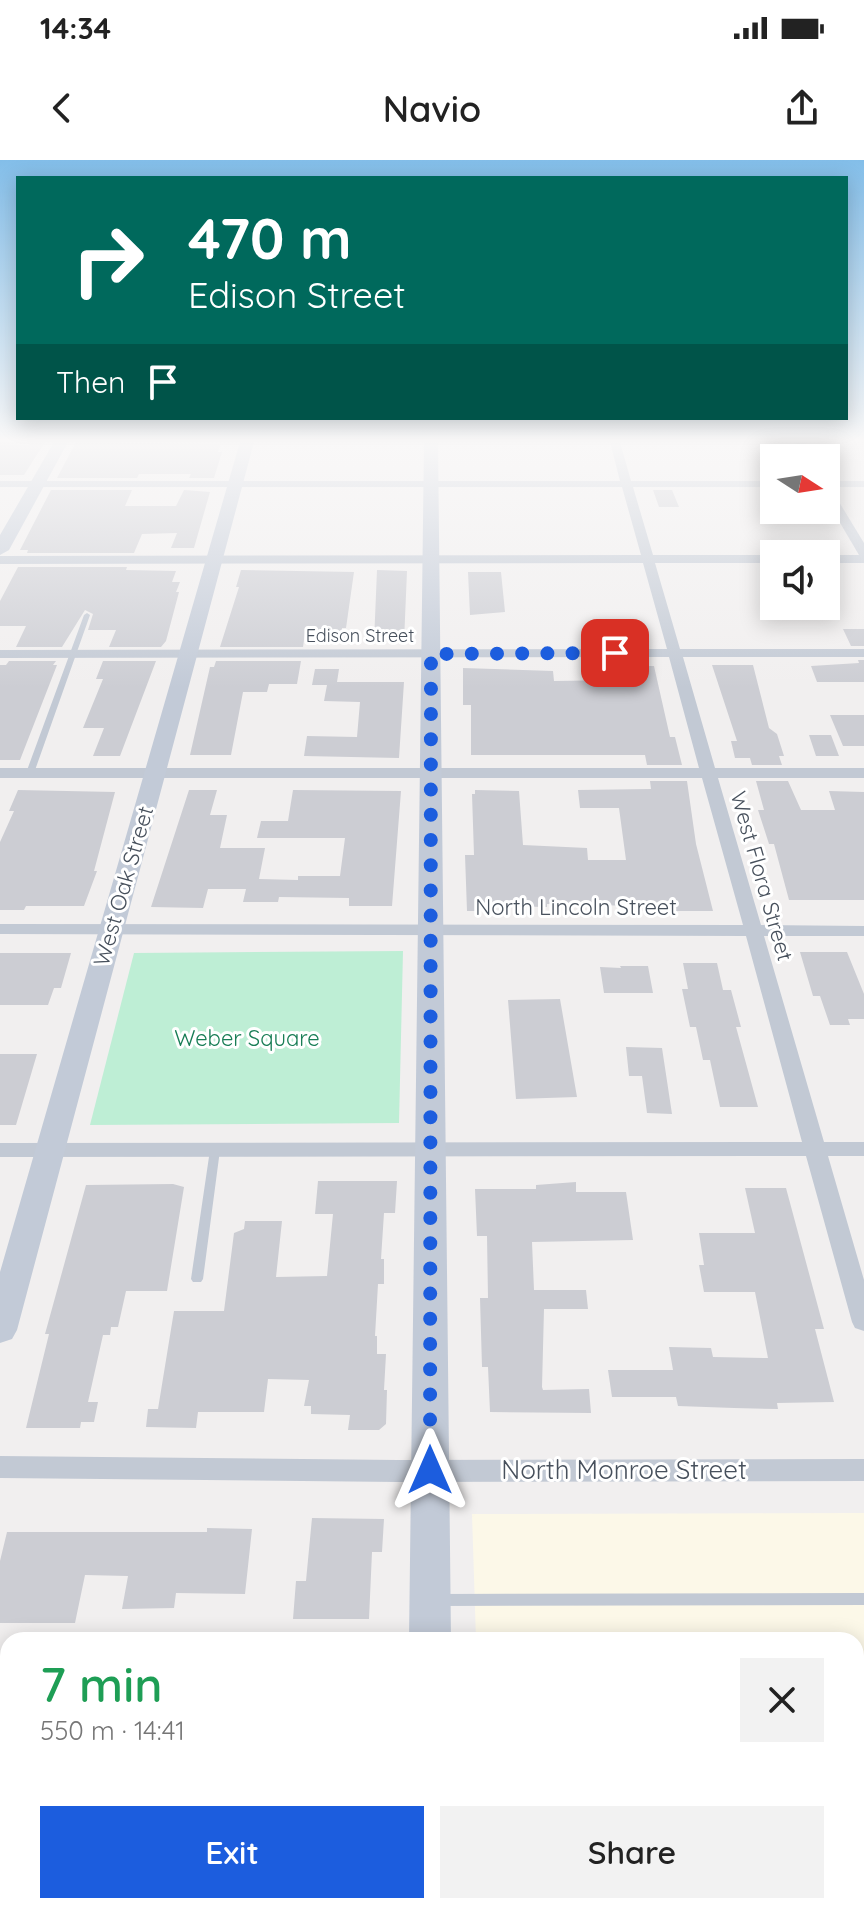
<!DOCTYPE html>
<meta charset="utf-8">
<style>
body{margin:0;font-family:Quicksand,sans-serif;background:#f2f2f2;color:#222;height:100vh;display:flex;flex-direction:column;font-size:30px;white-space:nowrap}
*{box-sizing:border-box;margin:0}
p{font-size:26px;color:#767676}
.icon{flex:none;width:44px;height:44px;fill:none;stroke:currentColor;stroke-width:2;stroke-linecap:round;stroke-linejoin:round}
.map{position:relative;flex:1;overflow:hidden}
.panel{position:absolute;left:0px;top:1472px;width:864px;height:282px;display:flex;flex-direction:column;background:#fff;border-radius:24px 24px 0 0;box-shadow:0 4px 20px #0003}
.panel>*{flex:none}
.hud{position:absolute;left:16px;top:16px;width:832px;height:244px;border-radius:0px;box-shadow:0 4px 20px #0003;background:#00695c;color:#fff;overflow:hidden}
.needle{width:52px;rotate:102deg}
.fabs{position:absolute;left:760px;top:284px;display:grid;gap:16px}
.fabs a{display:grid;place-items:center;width:80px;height:80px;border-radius:0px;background:#fff;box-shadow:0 4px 20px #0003;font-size:40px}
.pin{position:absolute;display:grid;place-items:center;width:68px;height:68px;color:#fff;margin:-34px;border-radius:16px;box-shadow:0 4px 12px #0006}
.me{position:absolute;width:88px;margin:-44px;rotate:0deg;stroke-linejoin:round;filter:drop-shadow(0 0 6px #0008)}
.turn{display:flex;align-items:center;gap:28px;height:168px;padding:0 40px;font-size:36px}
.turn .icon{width:104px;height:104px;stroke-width:2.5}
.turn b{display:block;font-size:56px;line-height:68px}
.then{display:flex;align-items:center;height:76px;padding:0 40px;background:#0003;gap:16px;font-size:30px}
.round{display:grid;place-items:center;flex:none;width:84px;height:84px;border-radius:0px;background:#f2f2f2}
.overview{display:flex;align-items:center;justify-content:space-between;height:136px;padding:0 40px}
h1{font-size:48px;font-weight:600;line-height:60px;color:#1e9e55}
.action{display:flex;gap:16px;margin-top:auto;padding:16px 40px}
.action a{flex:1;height:92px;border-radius:0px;background:#1c5dde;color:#fff;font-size:32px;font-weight:600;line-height:92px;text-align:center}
.action a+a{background:#f2f2f2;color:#222}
.status{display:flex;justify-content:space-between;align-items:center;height:56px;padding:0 40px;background:#fff;direction:ltr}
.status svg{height:22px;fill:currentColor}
header{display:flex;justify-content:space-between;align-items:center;height:104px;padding:0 40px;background:#fff;font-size:36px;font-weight:600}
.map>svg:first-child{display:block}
.commercial{fill:#fcf8e8}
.green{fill:#beeed5}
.building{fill:#cccdd3}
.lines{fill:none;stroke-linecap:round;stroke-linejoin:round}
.lane{fill:#c2c9d4;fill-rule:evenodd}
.street{fill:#c2c9d4;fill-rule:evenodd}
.secondary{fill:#c2cad7;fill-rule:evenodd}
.route{stroke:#1c5dde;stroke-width:14;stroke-dasharray:0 25.2}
.labels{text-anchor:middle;stroke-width:6;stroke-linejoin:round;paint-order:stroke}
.far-street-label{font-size:18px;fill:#47505c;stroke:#fff}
.street-label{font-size:22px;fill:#47505c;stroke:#fff}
.park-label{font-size:22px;fill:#187d55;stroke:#fff}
.near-street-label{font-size:26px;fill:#47505c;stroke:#fff}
</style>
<div class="status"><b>14:34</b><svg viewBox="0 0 49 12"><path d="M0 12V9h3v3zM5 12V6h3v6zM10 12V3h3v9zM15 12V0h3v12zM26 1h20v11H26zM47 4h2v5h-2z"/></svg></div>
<header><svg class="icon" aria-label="back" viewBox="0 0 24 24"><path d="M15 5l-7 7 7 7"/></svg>Navio<svg class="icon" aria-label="share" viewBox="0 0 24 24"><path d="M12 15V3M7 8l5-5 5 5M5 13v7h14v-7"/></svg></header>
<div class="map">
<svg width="864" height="1753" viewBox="0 0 864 1753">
<rect width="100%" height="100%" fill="#f1efef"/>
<path class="commercial" d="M864 1353V1753H479V1746H856V1480H476L472 1354Z
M0 1606H8V1746H49L47 1753H0Z"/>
<path class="green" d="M403 791 399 963 90 965 134 793Z"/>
<path class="building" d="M0 282H45L24 315H0Z
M76 282 221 284 218 292H222L214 318H189L191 314H139L137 318H57Z
M51 330H132L125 346H176L184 330 210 332 194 388H171L177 373 142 374 134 393H27L28 390H20Z
M653 330H672L679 347H659Z
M18 407H127L126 410 176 411 172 422H180L176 432H179L166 481 161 487H109L116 470H88L93 454 85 450 62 487H16L26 466H0V441Z
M241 410 354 412 346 468H342V473H305L303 487H220L239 427H236Z
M377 410 407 411 404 482H374Z
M468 412H501L505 452 470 455Z
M843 469H864V486H851Z
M858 500H864V522H817L811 506 859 503Z
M9 501H56L53 505H57L20 600H0V505H6Z
M103 501H156L120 596H93L104 568H83L103 519H96Z
M216 501H301L297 524H269L267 532H243L231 595H190L210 507H214Z
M712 505H753L769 568 777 574 784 596H779L782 605H752L750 598H735L731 581H737Z
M616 506H654L670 577H675L682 605H647L645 595H471V545H463V508L553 511 554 521 618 520Z
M315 509H339L337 522H404L399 598 304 596 307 576 357 577 360 542 324 541 327 525H312Z
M830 555H864V586H843Z
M809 575H831L839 596H816Z
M650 621H687L696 684 713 751H639L638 746 547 744V747L497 746V751H467L465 695H474L472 634H475V630L519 631 523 685 587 688 588 700H626L619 648H580L578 630 651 629Z
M756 621H788L801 650H835L829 631 864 632V740H789L774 684H769L758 650H764Z
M18 630 115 632 94 711H97L84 746H26L24 750H0V682L14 651H9Z
M189 630H217L210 655H227L220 688H265L259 719 298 720V716H340L345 678H257L261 661H288L293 630 401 631 392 746H349V738L279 737 278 742H243L246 729H208L203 748 151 747Z
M800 792H847L864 834V859H848L850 865H830L820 836H813Z
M0 793H71L61 828H54L48 845H0Z
M683 803H717L723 830H731L741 867H736L758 947H720L710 900H703L696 867H690L682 829H688Z
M620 806H648L653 833H604L600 807 621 808Z
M560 839 577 937 516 939 508 840Z
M626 887 662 888 672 954 647 953 642 916H629Z
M0 894H37L16 965H0Z
M318 1021H397L395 1053H384L381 1099H384V1124H378L375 1176H377V1194H386L384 1230H387L386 1264 379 1270H348L350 1255 311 1254V1246H304L309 1220 268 1219 264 1252H198L196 1268 146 1267 148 1249H158L174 1151H224L234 1073 244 1069 245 1061H282L276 1117 327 1116 333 1054H315Z
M576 1022V1032H626L633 1080 532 1082 534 1130H586L588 1149H544L542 1227 543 1230 589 1229 591 1253 490 1252 488 1207H482L480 1138H488L487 1076H477L475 1029H536V1025Z
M173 1024 184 1027 167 1131H126L118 1167H111L110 1175H103L88 1242H98L94 1262H81L80 1268H26L49 1174H45L86 1025Z
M745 1028H786L824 1169H815L834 1242 777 1243 778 1249 734 1248 678 1246 676 1237H612L608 1210H673L669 1187 711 1188 713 1197 768 1198 755 1132H704L699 1105H704L699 1073H755Z
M312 1358 384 1359 382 1392H372L369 1459H293L296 1421H306Z
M207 1368 252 1369 245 1434 176 1433 174 1448 122 1449 128 1416 85 1415 75 1463H0V1401L7 1372H207Z"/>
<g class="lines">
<path class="lane" d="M87 453 90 455 34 613 33 615H27L26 613 84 455Z
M215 987 220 990 203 1119 201 1122H193L191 1119 210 990Z
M864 1433V1445L438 1446 433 1444 431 1440 433 1436 438 1434Z"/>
<path class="street" d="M610 282H620L631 321H774V327H633L653 395H774V403H655L680 489H864V497H683L715 608H864V618H718L761 765 864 766V776H764L824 982H864V996H828L864 1120V1171L855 1168 852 1162 806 996 0 997V983L802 982 746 776 0 774V764L743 765 702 618H0V608H699L669 497 0 498V490L667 489 643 403 0 404V396L641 395 622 327H0V321H620Z
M795 282H805L813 298H803Z
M826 321H864V327H830L864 383V403H826V395H859L826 339Z
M0 1296 398 1300 864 1299V1321L398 1322 0 1318Z"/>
<path class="secondary" d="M54 282H68L9 390 0 395V375Z
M240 282H254L17 1170 12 1179 0 1183V1112Z
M424 282H438L451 1480H409Z
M406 1746H454V1753H406Z"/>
</g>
<linearGradient id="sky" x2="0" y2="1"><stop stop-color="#83bee9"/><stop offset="0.53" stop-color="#f9f8f8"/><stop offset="1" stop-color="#f9f8f8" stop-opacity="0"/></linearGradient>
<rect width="864" height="528" fill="url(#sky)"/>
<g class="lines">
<path class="route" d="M430 1310 431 494 615 493"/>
</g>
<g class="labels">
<g class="far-street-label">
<text x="360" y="482">Edison Street</text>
</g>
<g class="street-label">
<text transform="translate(762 716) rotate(74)" y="8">West Flora Street</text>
<text transform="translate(123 726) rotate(-74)" y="8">West Oak Street</text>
<text x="576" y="755">North Lincoln Street</text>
</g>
<g class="park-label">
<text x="247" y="886">Weber Square</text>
</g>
<g class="near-street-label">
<text x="624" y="1319">North Monroe Street</text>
</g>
</g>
</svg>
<div class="fabs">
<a><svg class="needle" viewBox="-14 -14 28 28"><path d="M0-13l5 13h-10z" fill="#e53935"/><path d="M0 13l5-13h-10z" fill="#767676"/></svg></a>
<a><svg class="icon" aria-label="sound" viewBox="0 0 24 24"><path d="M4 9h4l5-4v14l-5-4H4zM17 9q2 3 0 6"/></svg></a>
</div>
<div class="pin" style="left:615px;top:493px;background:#d93025"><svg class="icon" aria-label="arrive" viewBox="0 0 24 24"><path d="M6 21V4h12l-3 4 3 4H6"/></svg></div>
<svg class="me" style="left:430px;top:1310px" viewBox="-20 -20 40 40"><path d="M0-17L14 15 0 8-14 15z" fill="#1c5dde" stroke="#fff" stroke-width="4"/></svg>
<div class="hud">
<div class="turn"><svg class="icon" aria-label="right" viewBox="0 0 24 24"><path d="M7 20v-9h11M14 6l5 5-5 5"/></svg><div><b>470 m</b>Edison Street</div></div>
<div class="then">Then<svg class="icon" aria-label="arrive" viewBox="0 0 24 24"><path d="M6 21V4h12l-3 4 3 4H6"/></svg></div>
</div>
<section class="panel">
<div class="overview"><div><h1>7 min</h1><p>550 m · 14:41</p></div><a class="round"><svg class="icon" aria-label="close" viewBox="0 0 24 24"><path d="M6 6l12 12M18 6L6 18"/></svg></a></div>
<div class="action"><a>Exit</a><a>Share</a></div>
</section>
</div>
